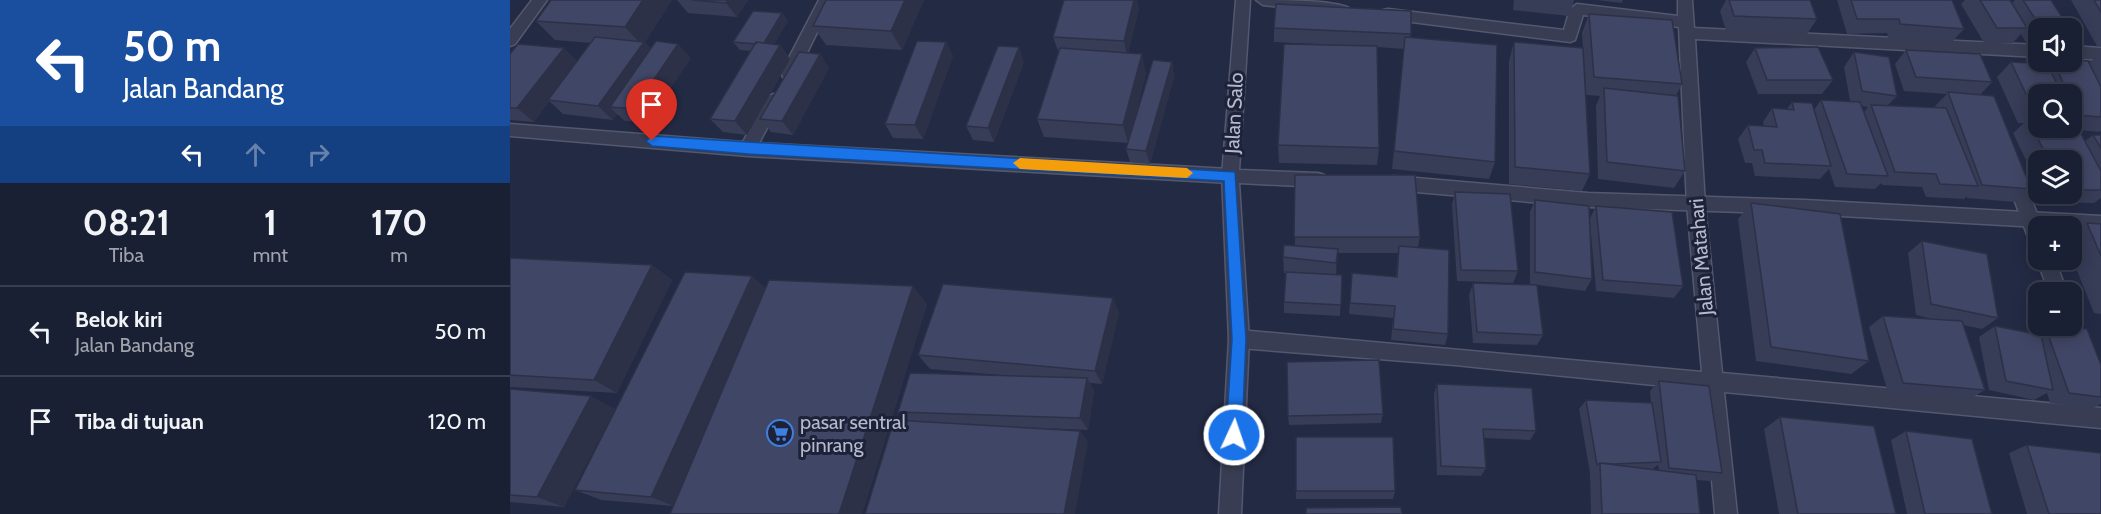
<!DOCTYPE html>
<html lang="id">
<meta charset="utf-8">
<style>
body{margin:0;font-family:Cabin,sans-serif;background:#23283b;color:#f1f3f6;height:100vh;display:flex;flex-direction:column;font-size:22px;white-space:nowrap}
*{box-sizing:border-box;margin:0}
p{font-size:20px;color:#9fa3ac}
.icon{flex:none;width:33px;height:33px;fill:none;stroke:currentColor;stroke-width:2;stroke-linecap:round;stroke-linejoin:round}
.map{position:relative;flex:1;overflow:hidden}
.details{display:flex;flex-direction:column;background:#1a2033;width:510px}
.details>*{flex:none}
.hud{background:#1a4fa0;color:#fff;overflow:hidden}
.tools{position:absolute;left:1518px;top:18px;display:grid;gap:12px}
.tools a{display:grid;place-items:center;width:54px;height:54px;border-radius:12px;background:#1a2033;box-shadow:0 3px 15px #0003,0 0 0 2px #383e4e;font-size:30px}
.pin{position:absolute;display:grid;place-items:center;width:51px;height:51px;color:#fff;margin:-62px -26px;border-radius:50% 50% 50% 0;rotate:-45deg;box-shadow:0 0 6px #0007}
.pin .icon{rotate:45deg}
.me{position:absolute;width:66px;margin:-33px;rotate:3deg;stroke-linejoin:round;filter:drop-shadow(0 0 4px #0008)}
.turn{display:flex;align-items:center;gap:21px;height:126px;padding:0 24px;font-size:27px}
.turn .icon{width:78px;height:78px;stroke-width:2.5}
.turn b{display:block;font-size:42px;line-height:51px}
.lanes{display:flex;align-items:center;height:57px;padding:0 24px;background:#0003;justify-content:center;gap:30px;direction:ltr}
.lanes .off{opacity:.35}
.eta{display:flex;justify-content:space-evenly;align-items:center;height:102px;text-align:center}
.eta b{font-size:36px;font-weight:700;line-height:42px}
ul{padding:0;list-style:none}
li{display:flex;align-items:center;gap:18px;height:90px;padding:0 24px;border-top:2px solid #383e4e}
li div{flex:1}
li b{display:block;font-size:22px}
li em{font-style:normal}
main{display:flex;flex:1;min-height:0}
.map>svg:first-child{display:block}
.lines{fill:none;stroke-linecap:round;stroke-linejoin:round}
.minor-casing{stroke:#53586e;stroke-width:3}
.tertiary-casing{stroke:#53586e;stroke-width:3}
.minor{fill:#383d53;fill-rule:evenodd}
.tertiary{fill:#383d53;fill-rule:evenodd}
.wall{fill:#373c57;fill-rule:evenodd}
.shaded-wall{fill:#2d3147}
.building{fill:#404665;stroke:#2d3147;stroke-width:1.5}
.route{fill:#1a73e8;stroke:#114b97;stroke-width:1.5}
.slow{fill:#f59e0b}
.labels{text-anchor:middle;stroke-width:6;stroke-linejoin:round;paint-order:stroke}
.street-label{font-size:20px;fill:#b5b9cd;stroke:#1d2239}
.poi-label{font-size:20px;fill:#b5b9cd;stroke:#1d2239;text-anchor:start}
</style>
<main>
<section class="details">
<div class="hud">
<div class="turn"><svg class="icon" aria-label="left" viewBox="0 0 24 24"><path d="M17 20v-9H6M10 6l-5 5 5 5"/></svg><div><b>50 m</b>Jalan Bandang</div></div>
<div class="lanes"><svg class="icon" aria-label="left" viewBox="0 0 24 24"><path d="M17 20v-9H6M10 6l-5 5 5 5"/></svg><svg class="icon off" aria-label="ahead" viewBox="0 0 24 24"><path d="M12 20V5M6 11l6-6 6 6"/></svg><svg class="icon off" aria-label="right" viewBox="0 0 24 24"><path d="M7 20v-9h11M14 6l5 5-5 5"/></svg></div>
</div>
<div class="eta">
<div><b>08:21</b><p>Tiba</p></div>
<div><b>1</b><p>mnt</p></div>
<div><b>170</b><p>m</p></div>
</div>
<ul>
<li><svg class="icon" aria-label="left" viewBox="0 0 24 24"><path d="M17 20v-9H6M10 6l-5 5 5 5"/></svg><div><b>Belok kiri</b><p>Jalan Bandang</p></div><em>50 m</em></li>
<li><svg class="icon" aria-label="arrive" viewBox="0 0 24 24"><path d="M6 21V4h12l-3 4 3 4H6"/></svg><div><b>Tiba di tujuan</b></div><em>120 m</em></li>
</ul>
</section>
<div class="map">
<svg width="1591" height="514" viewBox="0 0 1591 514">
<rect width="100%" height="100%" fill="#232a44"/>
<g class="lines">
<defs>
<path id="minor" d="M22 0H37L5 44 0 46V29Z
M309 0H323L285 77H273L271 73Z
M746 0C763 0 831 0 840 9L833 14 753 5Z
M1168 0H1182L1184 28 1528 45V57L1185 39 1195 205 1212 373 1591 408V428L1214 392 1227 514H1205L1194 390 945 365 729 348 722 345 719 339 722 333 729 330 1192 372 1177 205 1169 27 1073 15 1065 40 1060 42 878 19 873 18 871 14 873 10 878 9 1054 30 1060 9 1067 4 1168 16Z
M1562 46 1591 48V60L1562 58Z
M264 94 270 96 272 100 249 143 720 169 726 171 728 176 726 181 720 183 238 156 0 136V124L233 142 258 96Z
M1503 167 1509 169 1511 174 1532 226H1528V248L1522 245 1519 240 1495 174 1497 169Z
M1528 257V260H1545L1557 292H1539L1527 260Z"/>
<path id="tertiary" d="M726 0H740L729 170 808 173 814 175 817 180 814 185 808 187 729 183 739 339 731 514H709L719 339 712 176Z
M883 176 1078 193 1295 200 1591 216V230L1562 229V226L1528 227 1295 214 1078 207 883 190 877 188 874 183 877 178Z"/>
</defs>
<use href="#minor" class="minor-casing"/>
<use href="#tertiary" class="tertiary-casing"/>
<use href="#minor" class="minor"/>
<use href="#tertiary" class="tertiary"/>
</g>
<path class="wall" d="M162 0 135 42 141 49 181 58 137 123 115 121 107 114 103 120 53 114 39 101 24 122 0 120V54L67 61 81 43 45 40 26 21Z
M167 0H238L227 17 178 13Z
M316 0H414L392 50 316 45 303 26Z
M1004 0H1064V1L1059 16 1003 10Z
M1087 0H1113L1112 3Z
M1216 0H1300L1307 19 1297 34 1216 31 1210 11Z
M1327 0H1442L1454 29 1441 43 1379 39 1377 33 1337 34Z
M1455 0H1500L1502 3 1505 0H1541L1559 28H1528V46H1518L1511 34 1503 43H1474L1451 4Z
M1561 0H1591V46H1587Z
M629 8 618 53 636 73 620 137 662 62 664 77 640 164 620 162 616 149 618 143 534 137 527 119 549 51H548L543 37Z
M272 13 278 21 264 44 270 45 280 59 237 135 213 132 200 119 241 51 230 50 223 42Z
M1079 14 1172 84 1166 96 1175 171 1164 188 1088 179 1086 106 1090 96 1076 95 1072 33Z
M764 28 901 34 900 37 985 162 979 179 882 169 894 49 867 47 869 148 867 165 769 163 768 145 825 45 764 42Z
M436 42 443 56 413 139 383 138 375 124Z
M1004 42 1080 174 1072 191 999 184V61Z
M1245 48 1323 80 1312 94H1248L1236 62Z
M1396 50 1482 82 1470 95 1521 189 1505 202 1457 198V196L1454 199 1416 197 1412 187 1372 185 1371 183 1365 189 1325 187 1319 169 1310 179 1245 176 1242 163H1235L1228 139 1238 125 1254 126 1253 122 1262 108 1277 109 1282 102 1304 110 1311 100 1340 101 1334 67 1344 52 1387 96 1378 105 1426 108 1425 106 1437 94 1394 91 1385 64ZM1352 106 1358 107 1354 112Z
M1591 53V131L1589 132 1569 130 1575 141 1583 135H1591V198L1584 203 1537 202 1532 194H1562V160H1528V185L1503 133 1514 123H1508L1487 77 1501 62 1535 64 1538 62H1562L1579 63ZM1528 94H1562V128H1528Z
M310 54 319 68 283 135 261 132 250 119Z
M514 62 484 142 463 140 456 126Z
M785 175 910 237 908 247 938 334 935 345 881 340 883 318 839 314 842 273 886 277 888 253H828L826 275H832L830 316 774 313V302L776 273H774L773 257 785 246Z
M945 192 1008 271 1003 283 947 281 942 205Z
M1025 200 1080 218 1086 206 1173 286 1164 298 1086 291 1080 223 1082 279 1075 291 1020 284V212Z
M1241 203 1359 361 1341 374 1246 361 1228 219Z
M1577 223 1591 224V314L1584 313 1562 258V234Z
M1412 241 1488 318 1472 329 1453 325 1475 390 1458 400 1378 393 1359 327 1373 316 1427 320 1406 315 1398 253Z
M0 258 142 265 162 280 107 393 0 387Z
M242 276 255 288 417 304 352 514H161L163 506 91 500 65 490Z
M963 283 1033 335 1027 345 963 343 959 295Z
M609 313 592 384 580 383 584 391 578 430 532 428 570 431 578 442 398 421 388 412 502 376 420 369 408 355Z
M1485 326 1522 333 1534 326H1538L1591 365V404L1583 408 1540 403 1537 393 1524 400 1479 390 1469 337Z
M1149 381 1212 473 1201 481 1186 480 1190 514H1081L1080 473 1069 409 1076 400 1141 403 1140 391ZM1148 465 1149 470 1143 469Z
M927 384 1026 431 1020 440 974 438 976 468 971 476 927 475 924 394Z
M0 389 105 409 54 507 0 502Z
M873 414 871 423 779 425 778 416Z
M1270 417 1386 514H1269L1254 429Z
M1396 431 1482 514H1397L1381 440Z
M786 437 885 491 883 499H786Z
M1517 445 1591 514H1517L1499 453Z"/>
<path class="shaded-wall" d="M133 0H162L135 42 147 56 100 107 107 114 103 120 88 106 132 45 115 27Z
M218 0H238L227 17 216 3Z
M395 0H414L392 50 381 31Z
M624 0H627L629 8 617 56 614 41Z
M272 13 278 21 259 52 253 44Z
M436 42 443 56 413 139 405 125Z
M168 44 181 58 137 123 124 109Z
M270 45 280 59 237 135 225 121Z
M509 47 514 62 484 142 478 128Z
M54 48 68 62 38 100 39 101 24 122 7 108Z
M310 54 319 68 283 135 272 121Z
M632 54 636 73 618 143 613 125Z
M662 62 664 77 640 164 636 151Z
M828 249 827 265 826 278V263Z
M142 265 162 280 107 393 84 380Z
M242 276 259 292 164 506 141 497Z
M403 286 417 304 352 514H329Z
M603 298 609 313 592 384 585 371Z
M577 378 584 391 578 430 570 418Z
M81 396 105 409 54 507 27 497Z
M570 431 578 442 565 514H554Z"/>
<path class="building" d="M41 0H133L115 27 26 21Z
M182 0H218L216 3Z
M316 0H395L381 31 303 26Z
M554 0H624L614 41 543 37Z
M1219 0H1300L1307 19 1224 16Z
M1341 0H1442L1454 29 1390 24 1389 19H1347Z
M1470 0H1500L1517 28H1487Z
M1513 0H1541L1559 28H1531Z
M1584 0H1591V12Z
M766 4 901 11V34L764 28Z
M243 11 272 13 254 43 246 42V44L223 42Z
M1079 14 1162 20 1172 84 1084 77Z
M85 37 134 42 88 106 38 100Z
M895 37 987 45 985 162 884 151Z
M146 41 168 44 124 109 100 107Z
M407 41 436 42 405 125 375 124Z
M246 42 270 45 225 121 200 119Z
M1004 42 1073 48 1080 174 1005 167Z
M8 44 54 48 7 108H0V54Z
M774 44 867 46 869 148 768 145Z
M488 46 509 47 478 128 456 126Z
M1308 47 1323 80H1257L1245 48Z
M550 48 632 54 613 125 527 119Z
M1396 50 1470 54 1482 82 1406 77Z
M289 52 310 54 272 121 250 119Z
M1344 52 1379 57 1387 96 1352 91Z
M643 60 662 62 636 151 616 149Z
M1562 60 1578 61 1591 87V117L1567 115 1562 102V94H1558L1544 62H1562Z
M1501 62 1537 64 1552 94H1528V109H1523Z
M1094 88 1168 96 1175 171 1097 162Z
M1438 92 1484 96 1521 189 1472 185Z
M1311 100 1350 102 1378 176 1337 174Z
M1282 102 1302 103 1321 166 1255 163 1252 150H1244L1238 125 1267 127 1262 108 1284 110Z
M1361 105 1436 108 1468 186 1430 184 1426 174 1385 172Z
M1518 120H1528V128H1562V121H1564L1591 171V190H1562V160H1539Z
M1583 135H1591V148Z
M785 175H905L910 237H784Z
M945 192 1000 194 1008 271 951 270Z
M1025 200 1079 206 1082 279 1025 272Z
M1241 203 1330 214 1359 361 1261 347Z
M1086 206 1162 212 1173 286 1093 280Z
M1577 223 1591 224V256Z
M1412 241 1477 254 1488 318 1421 304Z
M774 245 828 249 826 263 773 257Z
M889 246 939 250 938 334 883 329 885 306 840 303 842 273 887 277Z
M0 258 142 265 84 380 0 375Z
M175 272 242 276 141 497 65 490Z
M776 272 832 275 831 305 774 302Z
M259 280 403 286 329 514H160Z
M963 283 1027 285 1033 335 967 332Z
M433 284 603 298 585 371 408 355Z
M1373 316 1452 321 1475 390 1393 383Z
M1485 326 1531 335 1543 390 1496 381Z
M1535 326 1577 329 1591 365V397L1559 393Z
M869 360 873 414 778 416 777 362Z
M400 373 577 378 570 418 388 412Z
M1149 381 1199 386 1212 473 1159 468Z
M927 384 1022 388 1026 431 973 429 976 468 931 466Z
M0 389 81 396 27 497 0 495Z
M1076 400 1142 403 1151 462 1104 464 1090 463 1087 465Z
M1270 417 1364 426 1386 514H1288Z
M384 420 570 431 554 514H355Z
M1396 431 1462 439 1482 514H1415Z
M786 437H883L885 491H786Z
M1517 445 1591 453V514H1539Z
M1090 463 1186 475 1190 514H1092Z
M891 507 892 514H796V508Z"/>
<path class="route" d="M142 136 725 172 736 339 732 435 729 441 724 443 718 441 716 435 722 339 714 181 238 154 142 146 136 141Z"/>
<path class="slow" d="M510 158 677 168 683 173 677 178 510 169 503 163Z"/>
<defs>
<symbol id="supermarket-ring" viewBox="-11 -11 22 22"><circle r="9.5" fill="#1d2239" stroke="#3f7fe0" stroke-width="1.5"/><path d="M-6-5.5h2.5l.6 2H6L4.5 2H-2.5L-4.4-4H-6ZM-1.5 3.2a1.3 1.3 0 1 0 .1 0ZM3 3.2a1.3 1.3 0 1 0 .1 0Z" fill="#3f7fe0"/></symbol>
</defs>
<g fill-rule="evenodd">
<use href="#supermarket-ring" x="255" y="418" width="30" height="30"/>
</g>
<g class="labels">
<g class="street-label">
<text transform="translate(724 113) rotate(-87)" y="7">Jalan Salo</text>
<text transform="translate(1191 257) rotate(-95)" y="7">Jalan Matahari</text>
</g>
<g class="poi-label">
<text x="290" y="429">pasar sentral<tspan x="290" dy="23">pinrang</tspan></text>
</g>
</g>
</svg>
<div class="tools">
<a><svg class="icon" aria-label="sound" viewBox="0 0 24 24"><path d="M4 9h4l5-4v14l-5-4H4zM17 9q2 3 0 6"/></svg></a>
<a><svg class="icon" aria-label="search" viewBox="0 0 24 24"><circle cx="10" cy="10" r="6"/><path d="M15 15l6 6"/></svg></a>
<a><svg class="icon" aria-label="layers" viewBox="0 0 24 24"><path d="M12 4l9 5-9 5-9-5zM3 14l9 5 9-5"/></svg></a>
<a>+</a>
<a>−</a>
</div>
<div class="pin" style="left:142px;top:141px;background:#d93025"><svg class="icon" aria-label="arrive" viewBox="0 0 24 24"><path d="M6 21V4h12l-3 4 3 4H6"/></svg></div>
<svg class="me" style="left:724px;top:435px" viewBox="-20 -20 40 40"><circle r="17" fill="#1a73e8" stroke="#fff" stroke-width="3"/><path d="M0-11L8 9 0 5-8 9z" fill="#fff"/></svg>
</div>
</main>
